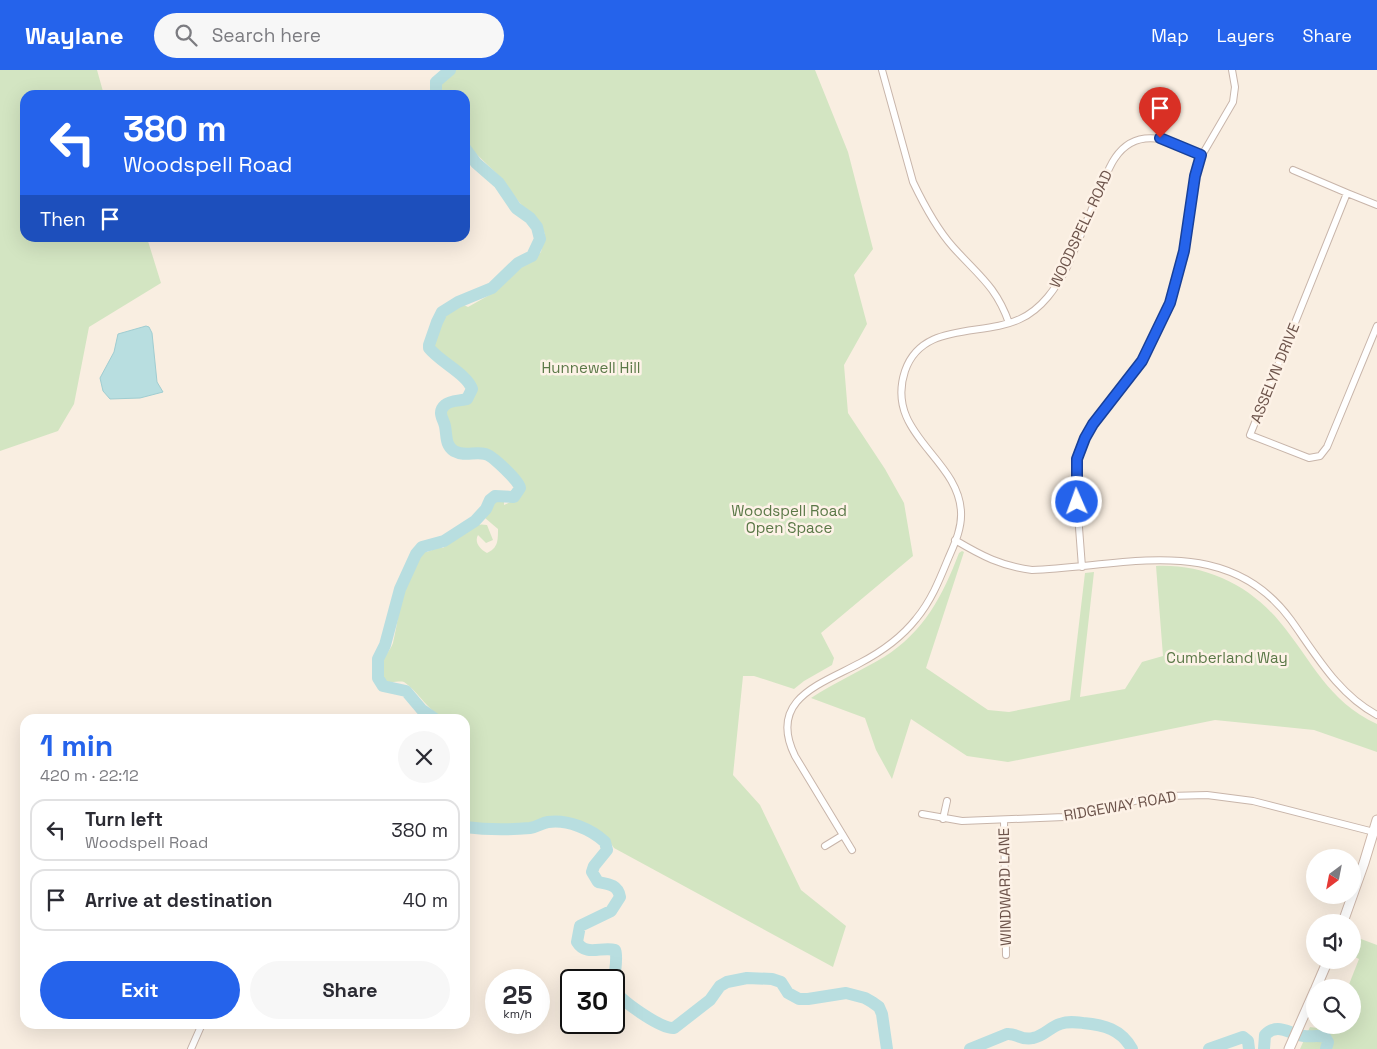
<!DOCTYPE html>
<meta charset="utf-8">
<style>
body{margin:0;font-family:"Space Grotesk",sans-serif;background:#f7f7f7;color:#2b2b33;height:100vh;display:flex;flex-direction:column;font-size:19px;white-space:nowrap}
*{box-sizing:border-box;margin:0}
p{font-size:16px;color:#7c7c81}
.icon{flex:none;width:28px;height:28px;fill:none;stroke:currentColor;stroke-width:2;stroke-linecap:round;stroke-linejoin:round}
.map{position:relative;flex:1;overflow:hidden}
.side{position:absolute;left:20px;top:644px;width:450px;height:315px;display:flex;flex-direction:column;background:#fff;border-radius:15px;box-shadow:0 5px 20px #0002}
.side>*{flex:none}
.banner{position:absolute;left:20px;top:20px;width:450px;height:152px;border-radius:15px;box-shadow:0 5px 20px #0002;background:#2563eb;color:#fff;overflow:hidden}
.needle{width:32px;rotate:212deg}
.fabs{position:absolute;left:1306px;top:779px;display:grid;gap:10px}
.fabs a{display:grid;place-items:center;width:55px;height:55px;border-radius:50%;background:#fff;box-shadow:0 5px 20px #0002;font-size:25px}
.speed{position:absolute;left:485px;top:899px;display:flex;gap:10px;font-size:25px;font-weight:700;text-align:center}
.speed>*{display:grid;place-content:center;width:65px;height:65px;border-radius:50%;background:#fff;box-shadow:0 5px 20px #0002;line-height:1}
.speed small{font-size:12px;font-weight:400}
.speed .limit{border:2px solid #111;border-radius:8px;background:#fff;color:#111}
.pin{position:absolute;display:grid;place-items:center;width:42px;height:42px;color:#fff;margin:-51px -21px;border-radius:50% 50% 50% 0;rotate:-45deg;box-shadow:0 0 5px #0007}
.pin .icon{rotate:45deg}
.me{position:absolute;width:55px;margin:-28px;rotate:358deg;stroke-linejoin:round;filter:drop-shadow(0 0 4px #0008)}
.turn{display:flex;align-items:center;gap:18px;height:105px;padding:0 20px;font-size:22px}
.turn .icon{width:65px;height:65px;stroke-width:2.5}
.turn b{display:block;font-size:35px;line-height:42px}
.then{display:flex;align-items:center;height:48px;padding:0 20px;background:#0003;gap:10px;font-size:19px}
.round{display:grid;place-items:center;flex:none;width:52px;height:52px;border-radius:26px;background:#f7f7f7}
.head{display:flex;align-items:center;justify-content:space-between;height:85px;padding:0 20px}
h1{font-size:30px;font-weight:600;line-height:38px;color:#2563eb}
.primary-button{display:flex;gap:10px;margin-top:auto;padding:10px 20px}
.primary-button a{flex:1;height:58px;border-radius:30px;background:#2563eb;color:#fff;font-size:20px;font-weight:600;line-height:58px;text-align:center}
.primary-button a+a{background:#f7f7f7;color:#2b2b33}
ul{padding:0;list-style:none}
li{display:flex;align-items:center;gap:15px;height:62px;margin:0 10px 8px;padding:0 10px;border:2px solid #e1e1e2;border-radius:15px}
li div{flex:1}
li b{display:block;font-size:19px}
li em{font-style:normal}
header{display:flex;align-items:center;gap:30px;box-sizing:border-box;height:70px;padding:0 25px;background:#2563eb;color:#fff}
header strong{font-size:24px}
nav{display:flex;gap:28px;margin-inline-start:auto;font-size:18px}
.search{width:350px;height:45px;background:#f7f7f7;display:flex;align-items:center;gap:12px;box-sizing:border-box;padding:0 18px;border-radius:28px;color:#7c7c81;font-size:19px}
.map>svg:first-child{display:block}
.green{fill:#d3e5c2}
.water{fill:#b8dee0;stroke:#a0cdd1}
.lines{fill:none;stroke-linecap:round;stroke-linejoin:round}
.river{stroke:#b8dee0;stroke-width:12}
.minor-casing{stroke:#c8b5aa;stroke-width:8}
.secondary-casing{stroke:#cdb7aa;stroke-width:11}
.minor{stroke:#fff;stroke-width:6}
.secondary{stroke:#fff;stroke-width:9}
.route-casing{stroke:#184099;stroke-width:12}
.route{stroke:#2563eb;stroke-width:9}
.labels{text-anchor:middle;stroke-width:5;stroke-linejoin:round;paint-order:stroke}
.street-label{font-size:15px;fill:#6d544b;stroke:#fdf2e7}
.park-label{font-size:15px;fill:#5a7847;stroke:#fdf2e7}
</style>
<header>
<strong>Waylane</strong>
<div class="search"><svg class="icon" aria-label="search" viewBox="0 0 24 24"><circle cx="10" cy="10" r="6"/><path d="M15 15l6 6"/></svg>Search here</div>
<nav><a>Map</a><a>Layers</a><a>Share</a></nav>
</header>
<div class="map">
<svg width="1377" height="979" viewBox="0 0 1377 979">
<rect width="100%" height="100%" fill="#f9eee1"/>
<path class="green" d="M0 0H97L104 25H25V168H147L161 213 89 257 74 334 58 361 0 381Z
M451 0H815L848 82 873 179 854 205 867 254 844 295 848 343 885 399 904 433 913 486 821 563 834 588 832 595 804 611 794 619 754 606H743L733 705 760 735 801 820 846 856 833 897 614 778 607 768 579 752 561 747 545 748 531 754 498 756 465 753V649C459 649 451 650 445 648 428 642 419 622 404 612 397 610 388 616 384 608 374 592 389 585 393 573 399 552 404 487 426 478L425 481 427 482 440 477 443 478C457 468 469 451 487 455L493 470 486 473 478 465C474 472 480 479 487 483 498 478 498 471 498 459L485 448C486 436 490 428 504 429V435L515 430 520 423C520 404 503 384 483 381 475 379 467 381 459 380L449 370 448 365 451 360 444 343C452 332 467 336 470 327 478 308 438 290 432 274L435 271 439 255 450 238 453 240 462 234 468 237 493 223 516 200 531 192 541 182 545 164 540 154 523 137 497 104 465 73V25H439C434 13 448 12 451 0Z
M962 481 964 482 926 598 988 640 1009 642 1070 630 1085 503 1094 502 1080 627 1125 619 1142 592 1163 586 1156 496C1204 494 1248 514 1279 551 1312 590 1327 631 1377 654V682L1314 660 1215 650 1008 692 967 686 911 649 892 709 876 680 865 648 811 628C834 613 860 601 884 587 924 562 943 525 959 483Z
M1353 866 1377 875V979H1300L1310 957 1324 959 1332 958 1333 955H1352V918L1348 917 1359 889 1353 886Z"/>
<path class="water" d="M146 256 149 257 152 263 157 312 163 322 140 328 110 329 103 321 100 308 114 282 118 264Z"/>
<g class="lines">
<path class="river" d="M436 25V12L450 0
M435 649 422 640 406 621 383 616 378 608V589L385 575 400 519 416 484 422 477 444 471 475 451 486 439 490 430 495 426 514 427 520 418C520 412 492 385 485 384 475 381 465 387 454 381 445 375 447 366 445 356 443 348 437 342 445 335 450 330 461 331 467 329L472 319C467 304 440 292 429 278V275L437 252 442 242 458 232 492 218 518 193 532 186 540 169 537 157 530 148 516 138 499 113 476 93 465 78
M465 757C487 760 508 760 530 758 537 757 542 753 548 752 567 749 591 759 605 772L607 780 594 796 592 802 598 812C609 814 618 815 620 827L611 841 580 856 577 872C586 887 602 876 615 880 619 889 612 908 615 921 623 932 661 959 674 958L710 930 720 916 727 912 747 908 772 909 781 912 788 923 799 929H808L846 923 865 928 872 932 879 937 882 944 887 979
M970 979 1007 964C1017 963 1021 971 1033 968 1044 966 1050 957 1060 954 1068 951 1075 952 1083 953 1104 955 1121 959 1132 979
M1209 979 1243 967 1248 971 1249 979
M1264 979 1265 965C1278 952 1289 964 1304 966 1311 967 1318 965 1325 967L1328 972 1326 979"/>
<defs>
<path id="minor" d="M882 0 913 112C924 135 936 158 953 177 978 205 996 216 1009 253
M1293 100 1347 123
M1377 135 1347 123 1250 365 1309 388 1320 386 1327 377 1377 256
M955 470C982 486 1001 496 1032 500 1124 497 1226 461 1291 550 1316 585 1338 624 1377 645
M1082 497 1076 418 1077 389 1085 368 1093 354 1142 291 1170 233 1184 181 1198 92 1233 32 1235 17 1232 0
M922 744 962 751 1064 747 1143 729 1169 726 1207 725 1253 731 1374 762
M943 749 947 731
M1004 750 1006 885
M825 776 843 765
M852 780 795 686C767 629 821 614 860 593 881 582 901 568 916 549 931 531 939 511 948 489 954 475 962 459 961 442 959 388 884 364 905 301 922 251 982 267 1020 249 1042 239 1056 218 1067 197 1078 172 1088 147 1099 123 1104 111 1108 98 1115 88 1137 55 1173 70 1201 85
M191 979 202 954"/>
<path id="secondary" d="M1343 852 1364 793 1377 750
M1316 918 1328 890
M1289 979 1315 920"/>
</defs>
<use href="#minor" class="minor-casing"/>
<use href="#secondary" class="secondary-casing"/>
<use href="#minor" class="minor"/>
<use href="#secondary" class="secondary"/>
</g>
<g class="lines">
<defs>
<path id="route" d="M1077 432V389L1085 368 1093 354 1142 291 1170 233 1184 181 1195 106 1201 85 1160 68"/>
</defs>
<use href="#route" class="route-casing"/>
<use href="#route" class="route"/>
</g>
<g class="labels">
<g class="street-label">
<text transform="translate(1081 159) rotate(-65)" y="5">WOODSPELL ROAD</text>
<text transform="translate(1275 303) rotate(-68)" y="5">ASSELYN DRIVE</text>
<text transform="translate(1120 736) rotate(-10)" y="5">RIDGEWAY ROAD</text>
<text transform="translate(1005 817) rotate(-91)" y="5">WINDWARD LANE</text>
</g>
<g class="park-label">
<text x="591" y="303">Hunnewell Hill</text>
<text x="789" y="446">Woodspell Road<tspan x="789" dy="17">Open Space</tspan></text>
<text x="1227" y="593">Cumberland Way</text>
</g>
</g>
</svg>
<div class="fabs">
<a><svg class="needle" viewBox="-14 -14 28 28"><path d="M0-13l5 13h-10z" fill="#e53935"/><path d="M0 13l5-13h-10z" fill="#7c7c81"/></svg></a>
<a><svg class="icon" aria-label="sound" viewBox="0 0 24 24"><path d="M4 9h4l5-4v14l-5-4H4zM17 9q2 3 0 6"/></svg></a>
<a><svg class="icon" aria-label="search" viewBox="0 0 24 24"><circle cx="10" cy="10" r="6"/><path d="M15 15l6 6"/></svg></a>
</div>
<div class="speed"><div>25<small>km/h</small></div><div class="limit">30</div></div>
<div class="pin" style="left:1160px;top:68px;background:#d93025"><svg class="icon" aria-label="arrive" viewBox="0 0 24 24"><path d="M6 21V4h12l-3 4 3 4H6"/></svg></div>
<svg class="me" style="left:1077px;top:432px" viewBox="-20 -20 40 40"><circle r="17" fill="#2563eb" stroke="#fff" stroke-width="3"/><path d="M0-11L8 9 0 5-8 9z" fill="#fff"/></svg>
<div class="banner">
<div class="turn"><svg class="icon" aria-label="left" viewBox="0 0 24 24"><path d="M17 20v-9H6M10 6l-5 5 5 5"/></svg><div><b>380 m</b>Woodspell Road</div></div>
<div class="then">Then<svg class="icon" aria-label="arrive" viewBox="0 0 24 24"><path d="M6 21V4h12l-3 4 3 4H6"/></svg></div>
</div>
<section class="side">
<div class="head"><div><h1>1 min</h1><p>420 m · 22:12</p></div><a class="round"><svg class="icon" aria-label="close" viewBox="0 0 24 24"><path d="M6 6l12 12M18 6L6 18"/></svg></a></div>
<ul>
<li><svg class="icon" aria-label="left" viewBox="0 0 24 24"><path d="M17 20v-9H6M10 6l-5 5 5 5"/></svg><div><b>Turn left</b><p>Woodspell Road</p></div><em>380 m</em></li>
<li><svg class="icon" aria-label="arrive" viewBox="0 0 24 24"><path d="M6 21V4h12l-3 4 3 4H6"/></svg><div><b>Arrive at destination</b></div><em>40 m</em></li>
</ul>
<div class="primary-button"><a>Exit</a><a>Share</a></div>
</section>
</div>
